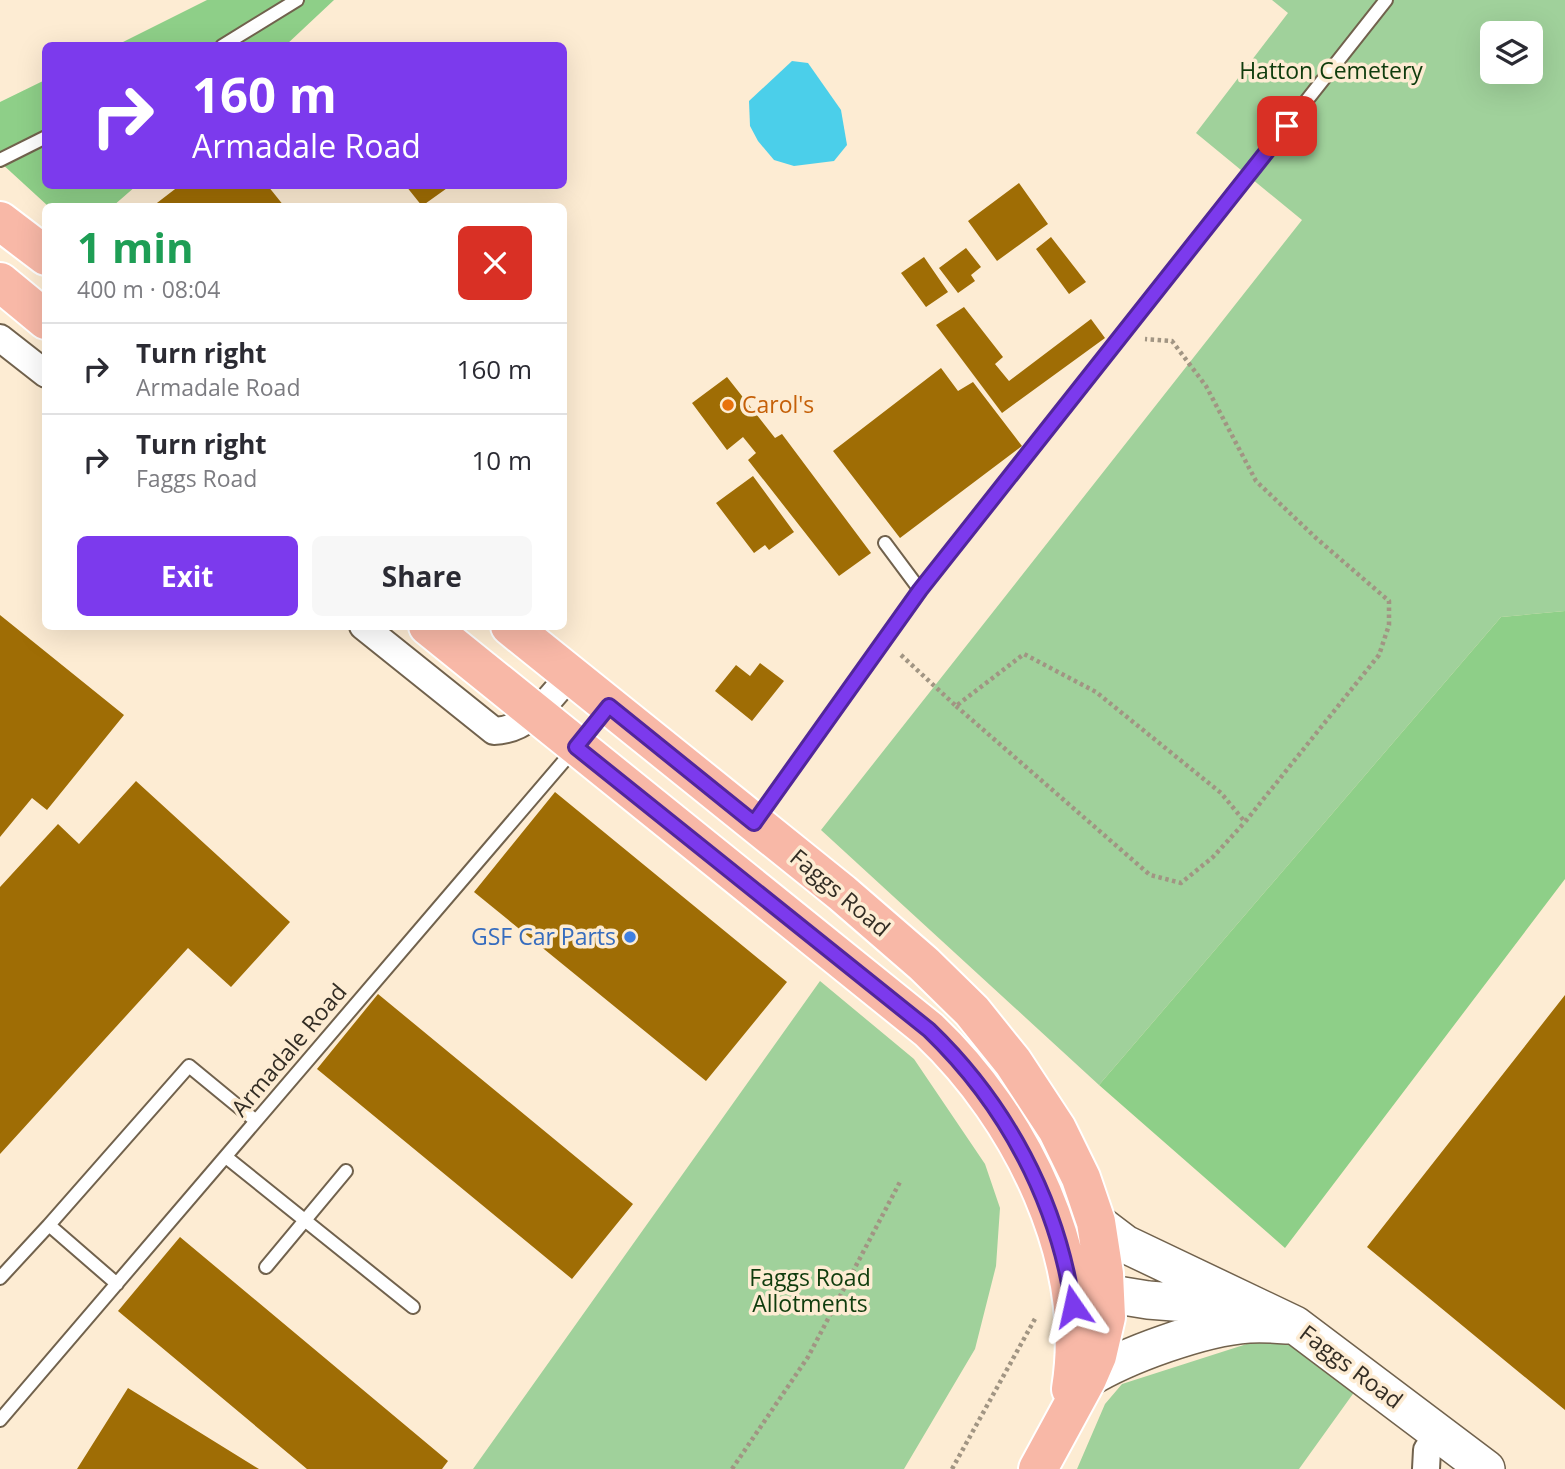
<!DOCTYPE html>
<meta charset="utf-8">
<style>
body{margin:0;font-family:"Open Sans",sans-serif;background:#f7f7f7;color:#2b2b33;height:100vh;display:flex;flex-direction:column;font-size:26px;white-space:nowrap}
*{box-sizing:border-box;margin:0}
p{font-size:23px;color:#7c7c81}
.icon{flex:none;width:38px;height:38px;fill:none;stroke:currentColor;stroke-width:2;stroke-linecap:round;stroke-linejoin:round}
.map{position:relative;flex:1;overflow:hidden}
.panel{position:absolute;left:42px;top:203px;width:525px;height:427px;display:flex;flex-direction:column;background:#fff;border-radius:10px;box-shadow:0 7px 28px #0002}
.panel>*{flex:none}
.banner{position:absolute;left:42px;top:42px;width:525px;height:147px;border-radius:10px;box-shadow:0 7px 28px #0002;background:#7c3aed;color:#fff;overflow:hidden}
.controls{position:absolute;left:1480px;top:21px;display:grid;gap:14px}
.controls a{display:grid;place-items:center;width:63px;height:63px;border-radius:10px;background:#fff;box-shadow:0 7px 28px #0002;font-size:35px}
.pin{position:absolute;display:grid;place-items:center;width:60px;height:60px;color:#fff;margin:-30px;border-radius:14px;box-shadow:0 4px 10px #0006}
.me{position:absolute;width:77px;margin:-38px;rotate:349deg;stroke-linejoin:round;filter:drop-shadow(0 0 5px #0008)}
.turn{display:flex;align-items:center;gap:24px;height:147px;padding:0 35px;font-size:32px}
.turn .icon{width:91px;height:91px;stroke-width:2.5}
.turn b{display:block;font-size:49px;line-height:60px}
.round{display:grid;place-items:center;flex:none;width:74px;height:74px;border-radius:10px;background:#f7f7f7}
.summary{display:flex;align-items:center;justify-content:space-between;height:119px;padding:0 35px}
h1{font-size:42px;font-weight:700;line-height:52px;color:#1e9e55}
.primary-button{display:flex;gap:14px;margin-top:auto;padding:14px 35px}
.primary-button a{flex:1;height:80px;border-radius:10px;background:#7c3aed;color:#fff;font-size:28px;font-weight:700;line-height:80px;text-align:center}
.primary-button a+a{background:#f7f7f7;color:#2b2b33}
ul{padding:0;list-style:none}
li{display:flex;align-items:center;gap:21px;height:91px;padding:0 35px;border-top:2px solid #e1e1e2}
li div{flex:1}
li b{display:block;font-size:26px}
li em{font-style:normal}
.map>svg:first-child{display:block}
.green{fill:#a0d19b;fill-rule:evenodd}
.forest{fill:#8ecf88}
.water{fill:#4bcfea}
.building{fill:#9f6d05}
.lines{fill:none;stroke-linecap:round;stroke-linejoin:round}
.lane-casing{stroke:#71624d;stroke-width:16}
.street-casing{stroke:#71624d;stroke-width:30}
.secondary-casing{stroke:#71624d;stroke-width:40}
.primary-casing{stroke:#fff;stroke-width:42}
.path{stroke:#a19583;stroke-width:4.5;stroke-dasharray:3.5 3.5;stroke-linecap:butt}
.lane{stroke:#fff;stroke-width:12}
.street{stroke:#fff;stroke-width:26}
.secondary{stroke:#fff;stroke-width:37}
.primary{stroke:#f8b8a7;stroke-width:38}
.route-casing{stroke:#51269a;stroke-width:18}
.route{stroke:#7c3aed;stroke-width:12}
.food-dot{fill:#e8710a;stroke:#fdecd3;stroke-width:2.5}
.shop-dot{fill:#3f7fe0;stroke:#fdecd3;stroke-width:2.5}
.labels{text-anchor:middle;stroke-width:7;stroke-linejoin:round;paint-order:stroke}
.park-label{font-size:23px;fill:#0f3c0d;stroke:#fdecd3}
.food-label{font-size:23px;fill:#c56008;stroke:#fdecd3;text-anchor:start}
.street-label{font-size:23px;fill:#332d24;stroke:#fdecd3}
.shop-label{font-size:23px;fill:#366cbe;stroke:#fdecd3;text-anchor:end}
</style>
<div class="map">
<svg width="1565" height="1469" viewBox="0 0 1565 1469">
<rect width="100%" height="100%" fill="#fdecd3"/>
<path class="green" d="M1272 0H1565V611L1501 617 1099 1085 821 830 1302 220 1196 133 1288 13ZM1493 33H1531V72H1493Z
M820 981 914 1059 985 1164 1000 1208 996 1266 975 1349 904 1469H473Z
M1253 1342 1297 1345 1355 1391 1299 1469H1077L1105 1404 1122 1384Z"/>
<path class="forest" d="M207 0H334L286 45 115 46Z
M45 80 46 186H136L113 206H48L0 162V102Z
M1565 611V879L1285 1248 1099 1085 1501 617Z"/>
<path class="water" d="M792 61 808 63 841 110 847 145 834 161 794 166 774 160 758 141 750 126 749 101Z"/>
<path class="building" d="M1019 183 1048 224 997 261 968 221Z
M179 186H268L284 206H153Z
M406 186H450L422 206Z
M1051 237 1086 282 1069 294 1036 249Z
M966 248 981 267 971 275 975 281 958 293 939 268Z
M924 257 948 292 926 307 901 273Z
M964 307 1003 357 995 364 1009 381 1091 319 1105 338 1002 413 936 325Z
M941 368 958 391 973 382 1022 446 900 538 833 451Z
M727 377 775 438 782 434 871 553 839 576 748 460 756 453 743 437 727 450 692 403Z
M753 476 794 532 769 550 765 545 754 553 716 503Z
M0 615 124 715 47 810 32 798 0 837Z
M760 663 784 681 752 721 715 691 736 665 750 676Z
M136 781 290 922 231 987 188 948 0 1154V887L58 824 79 844Z
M555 792 787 982 706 1081 474 892Z
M378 994 633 1204 572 1279 317 1069Z
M1565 995V1410L1367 1247Z
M180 1237 448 1461 442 1469H307L118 1311Z
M128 1388 259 1469H77Z"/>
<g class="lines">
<defs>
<path id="lane" d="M222 46 297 0
M0 160 46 137
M885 543 920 590
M756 820 920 590 1386 0
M226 1157 413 1307
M266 1267 346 1171
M0 1278 49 1225
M117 1284 49 1225 189 1066 256 1121
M0 1420 576 747 606 709"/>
<path id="street" d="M0 338 46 374
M363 626 494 731C529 730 549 699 570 675
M1426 1469 1427 1450 1439 1433"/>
<path id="secondary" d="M1096 1222 1125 1244 1295 1325 1486 1469
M1074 1288 1148 1300 1238 1307
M1087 1379C1126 1355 1203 1327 1249 1324 1262 1323 1275 1324 1287 1325"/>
<path id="primary" d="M0 221 46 256
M0 282 46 320
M428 626 929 1030C1021 1117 1092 1259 1071 1389
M510 626 842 893 924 964 972 1011 1013 1062 1057 1129 1081 1178 1096 1222 1104 1274 1106 1317 1097 1356 1087 1379 1038 1469"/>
</defs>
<use href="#lane" class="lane-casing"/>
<use href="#street" class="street-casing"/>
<use href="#secondary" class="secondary-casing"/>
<use href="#primary" class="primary-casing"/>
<path class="path" d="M901 655 956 706 1024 654 1096 692 1221 793 1245 822 1379 655 1389 625V601L1316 538 1256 481 1206 386 1172 341 1145 339
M956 706 1150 875 1181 883 1213 857 1245 822
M732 1469 808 1357 901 1180
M952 1469 1036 1317"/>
<use href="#lane" class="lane"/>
<use href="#street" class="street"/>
<use href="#secondary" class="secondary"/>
<use href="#primary" class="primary"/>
</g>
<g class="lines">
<defs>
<path id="route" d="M1073 1306C1057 1200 1006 1104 929 1030L576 747 609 706 754 823 920 590 1287 126"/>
</defs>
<use href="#route" class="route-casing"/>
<use href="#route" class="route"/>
</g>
<circle class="food-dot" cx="728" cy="405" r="7"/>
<circle class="shop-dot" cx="630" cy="937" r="7"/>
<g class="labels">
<g class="park-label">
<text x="1331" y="79">Hatton Cemetery</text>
<text x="810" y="1286">Faggs Road<tspan x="810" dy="26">Allotments</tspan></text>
</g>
<g class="food-label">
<text x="742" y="413">Carol's</text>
</g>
<g class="street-label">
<text transform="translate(840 893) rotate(40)" y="8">Faggs Road</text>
<text transform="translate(289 1050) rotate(-50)" y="8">Armadale Road</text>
<text transform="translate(1351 1367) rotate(37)" y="8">Faggs Road</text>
</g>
<g class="shop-label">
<text x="616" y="945">GSF Car Parts</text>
</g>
</g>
</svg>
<div class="controls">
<a><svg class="icon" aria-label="layers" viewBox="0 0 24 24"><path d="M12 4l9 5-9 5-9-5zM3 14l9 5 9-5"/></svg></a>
</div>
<div class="pin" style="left:1287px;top:126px;background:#d93025"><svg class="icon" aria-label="arrive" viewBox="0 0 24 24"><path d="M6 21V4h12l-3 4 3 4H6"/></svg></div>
<svg class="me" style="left:1073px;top:1306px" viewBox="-20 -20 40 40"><path d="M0-17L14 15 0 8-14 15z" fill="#7c3aed" stroke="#fff" stroke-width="4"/></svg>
<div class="banner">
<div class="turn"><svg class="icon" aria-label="right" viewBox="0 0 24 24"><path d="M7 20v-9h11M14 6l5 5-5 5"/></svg><div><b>160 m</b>Armadale Road</div></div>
</div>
<section class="panel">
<div class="summary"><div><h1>1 min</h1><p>400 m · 08:04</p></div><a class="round" style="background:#d93025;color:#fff"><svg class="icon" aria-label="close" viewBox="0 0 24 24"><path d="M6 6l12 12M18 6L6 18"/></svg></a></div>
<ul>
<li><svg class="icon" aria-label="right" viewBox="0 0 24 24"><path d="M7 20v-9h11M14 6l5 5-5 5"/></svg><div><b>Turn right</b><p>Armadale Road</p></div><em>160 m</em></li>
<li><svg class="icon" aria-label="right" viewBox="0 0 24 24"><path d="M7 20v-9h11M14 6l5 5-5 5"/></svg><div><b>Turn right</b><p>Faggs Road</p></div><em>10 m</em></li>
</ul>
<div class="primary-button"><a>Exit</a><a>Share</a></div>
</section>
</div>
